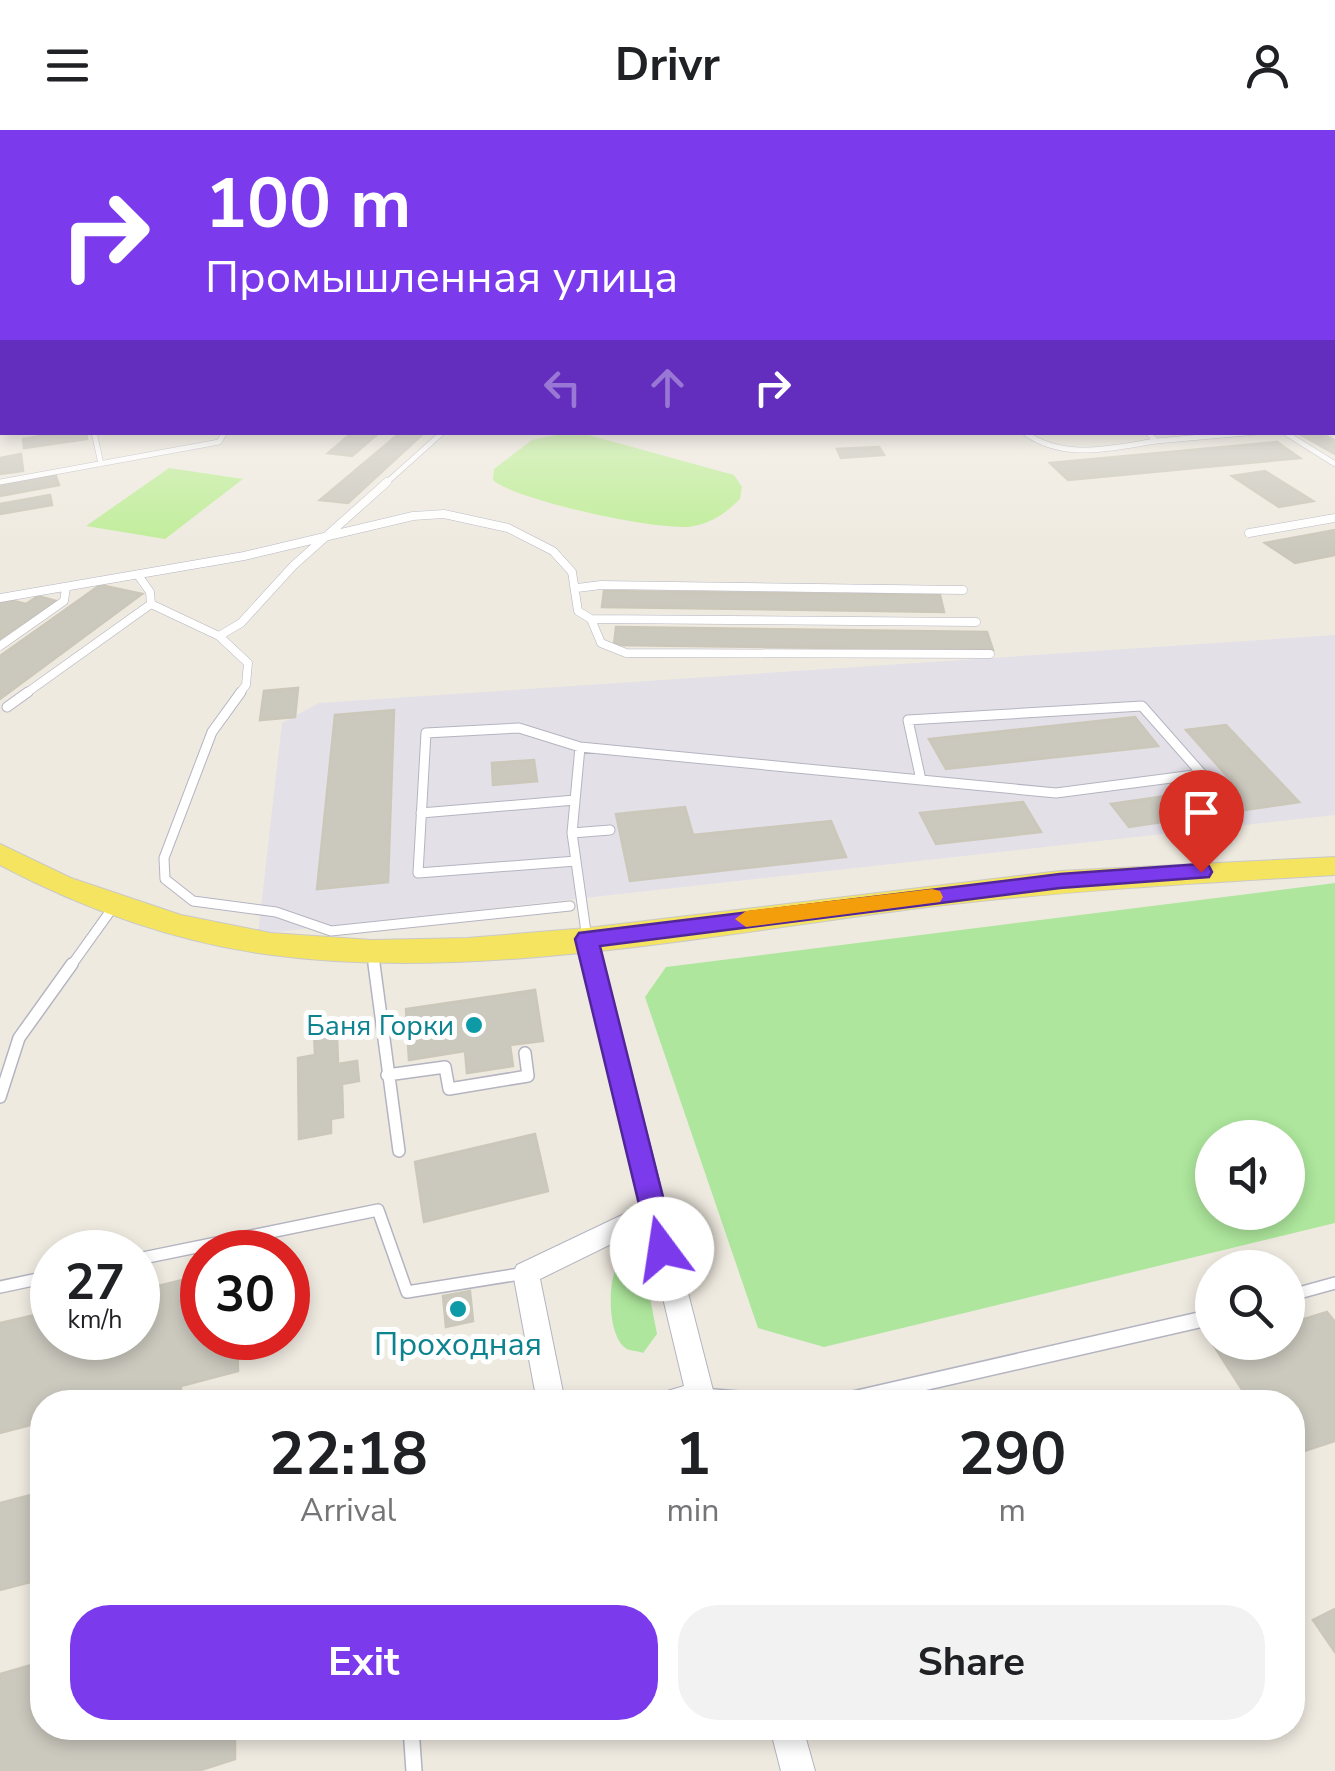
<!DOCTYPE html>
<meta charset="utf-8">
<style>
body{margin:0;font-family:"Nunito Sans",sans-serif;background:#f2f2f2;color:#202124;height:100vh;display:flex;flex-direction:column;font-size:38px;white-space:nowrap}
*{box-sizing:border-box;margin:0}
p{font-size:32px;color:#757577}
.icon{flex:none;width:55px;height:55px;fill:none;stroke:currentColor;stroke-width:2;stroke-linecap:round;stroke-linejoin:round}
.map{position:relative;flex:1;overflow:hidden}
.side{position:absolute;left:30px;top:1260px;width:1275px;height:350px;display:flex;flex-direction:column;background:#fff;border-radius:40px;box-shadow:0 5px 15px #0003}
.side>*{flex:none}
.hud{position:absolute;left:0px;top:0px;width:1335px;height:305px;box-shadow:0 5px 15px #0003;background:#7c3aed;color:#fff;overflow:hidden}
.buttons{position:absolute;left:1195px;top:990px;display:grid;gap:20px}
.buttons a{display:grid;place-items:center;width:110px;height:110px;border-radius:50%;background:#fff;box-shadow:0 5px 15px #0003;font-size:50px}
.speed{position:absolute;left:30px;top:1100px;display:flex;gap:20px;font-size:50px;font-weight:700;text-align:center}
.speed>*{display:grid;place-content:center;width:130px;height:130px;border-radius:50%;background:#fff;box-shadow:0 5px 15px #0003;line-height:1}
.speed small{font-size:25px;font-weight:400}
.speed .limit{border:15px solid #d22;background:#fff;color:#111}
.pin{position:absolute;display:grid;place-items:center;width:85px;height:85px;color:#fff;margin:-102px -42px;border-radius:50% 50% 50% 0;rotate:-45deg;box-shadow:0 0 10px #0007}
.pin .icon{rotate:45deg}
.me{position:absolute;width:110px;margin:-55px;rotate:346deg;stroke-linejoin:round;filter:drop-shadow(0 0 8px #0008)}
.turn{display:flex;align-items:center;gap:35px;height:210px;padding:0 40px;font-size:45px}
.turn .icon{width:130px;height:130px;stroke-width:2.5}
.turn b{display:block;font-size:70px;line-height:85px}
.lanes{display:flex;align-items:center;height:95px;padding:0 40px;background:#0003;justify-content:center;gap:50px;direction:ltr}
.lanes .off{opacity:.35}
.eta{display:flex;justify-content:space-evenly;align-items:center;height:170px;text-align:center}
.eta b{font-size:60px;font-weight:700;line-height:70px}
.button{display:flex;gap:20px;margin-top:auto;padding:20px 40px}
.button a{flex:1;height:115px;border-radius:40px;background:#7c3aed;color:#fff;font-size:40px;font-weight:700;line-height:115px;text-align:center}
.button a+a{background:#f2f2f2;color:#202124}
header{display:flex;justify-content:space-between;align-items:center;height:130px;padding:0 40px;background:#fff;font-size:45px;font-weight:700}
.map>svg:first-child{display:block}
.industrial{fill:#e3e0e8}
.green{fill:#ade69c;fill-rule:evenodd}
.pitch{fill:#bfed98}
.building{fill:#cbc8be;stroke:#cbc7b9;stroke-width:2.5}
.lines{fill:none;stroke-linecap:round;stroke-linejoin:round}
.service-far4-casing{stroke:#b4b4c1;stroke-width:6}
.service-far3-casing{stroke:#b4b4c1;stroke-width:9}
.service-far2-casing{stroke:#b4b4c1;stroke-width:11}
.service-far1-casing{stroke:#b4b4c1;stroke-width:14}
.service-casing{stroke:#b4b4c1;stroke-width:18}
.minor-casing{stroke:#b4b4c1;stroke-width:2}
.primary-casing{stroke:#c9c9c9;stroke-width:2}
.service-far4{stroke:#fff;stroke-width:5}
.service-far3{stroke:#fff;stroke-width:8}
.service-far2{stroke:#fff;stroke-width:9}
.service-far1{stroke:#fff;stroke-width:11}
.service{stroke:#fff;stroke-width:15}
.minor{fill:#fff;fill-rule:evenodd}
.primary{fill:#f5e460;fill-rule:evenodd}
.route{fill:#7c3aed;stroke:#51269a;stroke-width:2.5}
.slow{fill:#f59e0b}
.culture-dot{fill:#0f9aa8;stroke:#fff;stroke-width:4}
.labels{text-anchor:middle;stroke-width:10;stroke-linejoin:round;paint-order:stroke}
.culture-label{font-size:28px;fill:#0d838f;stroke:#fff;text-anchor:end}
.near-culture-label{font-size:32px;fill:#0d838f;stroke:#fff}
</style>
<header><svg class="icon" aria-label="menu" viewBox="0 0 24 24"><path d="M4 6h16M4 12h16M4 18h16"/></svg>Drivr<svg class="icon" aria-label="person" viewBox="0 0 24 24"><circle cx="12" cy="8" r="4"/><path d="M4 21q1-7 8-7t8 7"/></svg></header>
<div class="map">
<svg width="1335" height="1641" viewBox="0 0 1335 1641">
<rect width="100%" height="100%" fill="#efeae0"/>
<path class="industrial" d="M1335 505V685L258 804 282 593 319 573Z"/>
<path class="green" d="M1335 753V1093L824 1217 758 1198 645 867 666 837ZM1212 1008H1288V1082H1212Z
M634 1132 645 1142 657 1204 643 1223C642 1222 628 1220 627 1219 608 1208 608 1158 615 1141Z"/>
<path class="pitch" d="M566 303 585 304 734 345 742 357 740 369C726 383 713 392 694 396 665 403 514 370 493 350L494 339 532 310Z
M169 338 243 349 165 409 86 396Z"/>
<path class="building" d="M63 302H86L87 309 24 318 23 309Z
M353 302H380L352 326 328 323Z
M401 302H425L348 373 320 370Z
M1296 302H1320L1335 311V324Z
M1277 312 1300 328 1068 350 1050 333Z
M879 317 884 325 841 328 837 319Z
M21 324 23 341 0 344V328Z
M1265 341 1313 371 1279 377 1232 346Z
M55 344 59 355 0 366V354Z
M50 365 52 375 0 384V374Z
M1335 400V425L1295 433 1265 413Z
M100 455 142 464 0 569V526Z
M604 461 940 465 944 482 602 477Z
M38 466 56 471 0 509V473L6 469 26 474Z
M616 497 987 502 993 520 614 515Z
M298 558 295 587 260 590 264 561Z
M394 580 388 752 317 759 335 585Z
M1135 587 1158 616 946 639 929 609Z
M1226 595 1299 672 1129 697 1111 674 1236 656 1186 600Z
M534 630 537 651 493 655 492 633Z
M1023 672 1041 702 936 714 920 683Z
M685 677 693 705 831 691 846 727 630 751 616 684Z
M535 860 543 911 510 915 513 936 467 943 465 921 409 930 406 879Z
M351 893 352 903 337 905 338 934 357 931 359 951 342 954 343 987 331 989V1003L299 1009 298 928 315 925 314 900Z
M535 1004 548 1061 424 1092 415 1032Z
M202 1145V1208H237L238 1241 181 1256 180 1272H42V1292L0 1303V1193L52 1181V1208H138V1161Z
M470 1161 473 1191 446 1197 443 1166Z
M1327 1182 1335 1192V1311L1292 1325V1272H1250L1214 1216 1288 1212V1194Z
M42 1362V1449L0 1460V1373Z
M1335 1479V1522L1313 1490Z
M42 1532V1598H235V1629L198 1641H0V1544Z"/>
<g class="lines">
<defs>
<path id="service-far4" d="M94 302 101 334
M1024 302C1063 331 1111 318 1156 311
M1147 302 1156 311 1257 302
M1284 302 1335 334
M0 352 219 312 225 302
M385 354 443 302"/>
<path id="service-far3" d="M1249 403 1335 388
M138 445 150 462 151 474 219 506 248 533 246 555 239 564
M577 458 601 455 963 460
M0 468 244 426 413 386 444 384 508 398 553 421 572 442 578 481 591 489 976 492
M591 489 601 513 626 523 990 524
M219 506 241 493 293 436 387 352
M0 516 64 471 66 458
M25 564 151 474"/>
<path id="service-far2" d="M241 562 212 602 164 728 165 749 193 771 276 782 331 801 570 776
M1142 576 1202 644 1056 663 921 650 908 590Z
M7 577 28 562
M580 617 572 703 587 809
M421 683 575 670
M572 703 610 700
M576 731 418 743 426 603 519 598 580 617 921 650
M372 822 374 836
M71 836 114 776"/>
<path id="service-far1" d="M374 834 399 1021
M387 945 445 937 449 959 528 946 525 923
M0 967 19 908 72 834
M138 1129 378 1080 407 1162 526 1143
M0 1157 52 1146
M1288 1166 1335 1153"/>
<path id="service" d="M701 1266 775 1272
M840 1272 1212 1187
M411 1598 414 1641"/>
<path id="minor" d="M587 802 597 809 716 1272H660L664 1262 684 1256 646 1097 540 1149 565 1272H537L513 1143 517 1135 641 1076 577 809Z
M770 1598H803L815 1641H781Z"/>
<path id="primary" d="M0 714 71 748 181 785 271 803 372 810 467 808 587 798 1060 741 1335 727V745C1196 753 1058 761 920 778 716 804 475 852 272 825 178 813 83 779 0 735Z"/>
</defs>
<use href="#service-far4" class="service-far4-casing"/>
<use href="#service-far3" class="service-far3-casing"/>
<use href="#service-far2" class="service-far2-casing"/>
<use href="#service-far1" class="service-far1-casing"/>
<use href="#service" class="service-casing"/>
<use href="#minor" class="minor-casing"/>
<use href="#primary" class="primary-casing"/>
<use href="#service-far4" class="service-far4"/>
<use href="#service-far3" class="service-far3"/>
<use href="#service-far2" class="service-far2"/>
<use href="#service-far1" class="service-far1"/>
<use href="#service" class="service"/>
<use href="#minor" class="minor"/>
<use href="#primary" class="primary"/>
</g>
<linearGradient id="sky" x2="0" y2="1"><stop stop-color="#79b9ec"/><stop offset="0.45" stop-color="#f8f6f1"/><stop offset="1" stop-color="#f8f6f1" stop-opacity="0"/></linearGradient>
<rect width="1335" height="420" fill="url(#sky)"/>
<path class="route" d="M1201 734 1209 736 1212 742 1209 747 1060 758 600 816 676 1119 672 1128 662 1132 652 1128 575 809 579 803 1060 744Z"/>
<path class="slow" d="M932 759 940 761 943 767 940 772 746 797 735 789 746 781Z"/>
<g class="culture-dot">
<circle cx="474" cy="895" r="10"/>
<circle cx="458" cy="1179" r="10"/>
</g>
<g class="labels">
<g class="culture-label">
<text x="454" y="905">Баня Горки</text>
</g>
<g class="near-culture-label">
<text x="458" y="1225">Проходная</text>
</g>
</g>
</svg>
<div class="buttons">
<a><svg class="icon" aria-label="sound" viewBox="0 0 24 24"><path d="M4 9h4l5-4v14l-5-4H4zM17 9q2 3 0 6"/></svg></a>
<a><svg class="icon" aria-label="search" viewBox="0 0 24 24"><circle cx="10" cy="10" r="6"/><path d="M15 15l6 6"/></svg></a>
</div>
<div class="speed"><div>27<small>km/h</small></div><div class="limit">30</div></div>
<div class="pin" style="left:1201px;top:742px;background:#d93025"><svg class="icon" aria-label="arrive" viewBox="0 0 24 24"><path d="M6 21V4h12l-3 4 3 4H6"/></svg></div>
<svg class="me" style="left:662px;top:1119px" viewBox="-20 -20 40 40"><circle r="19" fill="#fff"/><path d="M0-13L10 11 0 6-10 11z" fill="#7c3aed"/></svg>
<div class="hud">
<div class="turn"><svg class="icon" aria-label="right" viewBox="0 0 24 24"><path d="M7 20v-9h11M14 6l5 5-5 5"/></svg><div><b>100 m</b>Промышленная улица</div></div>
<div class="lanes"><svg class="icon off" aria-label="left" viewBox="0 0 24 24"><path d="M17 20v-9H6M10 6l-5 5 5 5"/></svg><svg class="icon off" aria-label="ahead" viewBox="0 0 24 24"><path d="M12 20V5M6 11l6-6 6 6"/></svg><svg class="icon" aria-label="right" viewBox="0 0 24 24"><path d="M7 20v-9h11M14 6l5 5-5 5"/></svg></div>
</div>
<section class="side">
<div class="eta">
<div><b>22:18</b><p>Arrival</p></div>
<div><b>1</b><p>min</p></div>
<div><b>290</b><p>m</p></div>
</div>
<div class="button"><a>Exit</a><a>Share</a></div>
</section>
</div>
